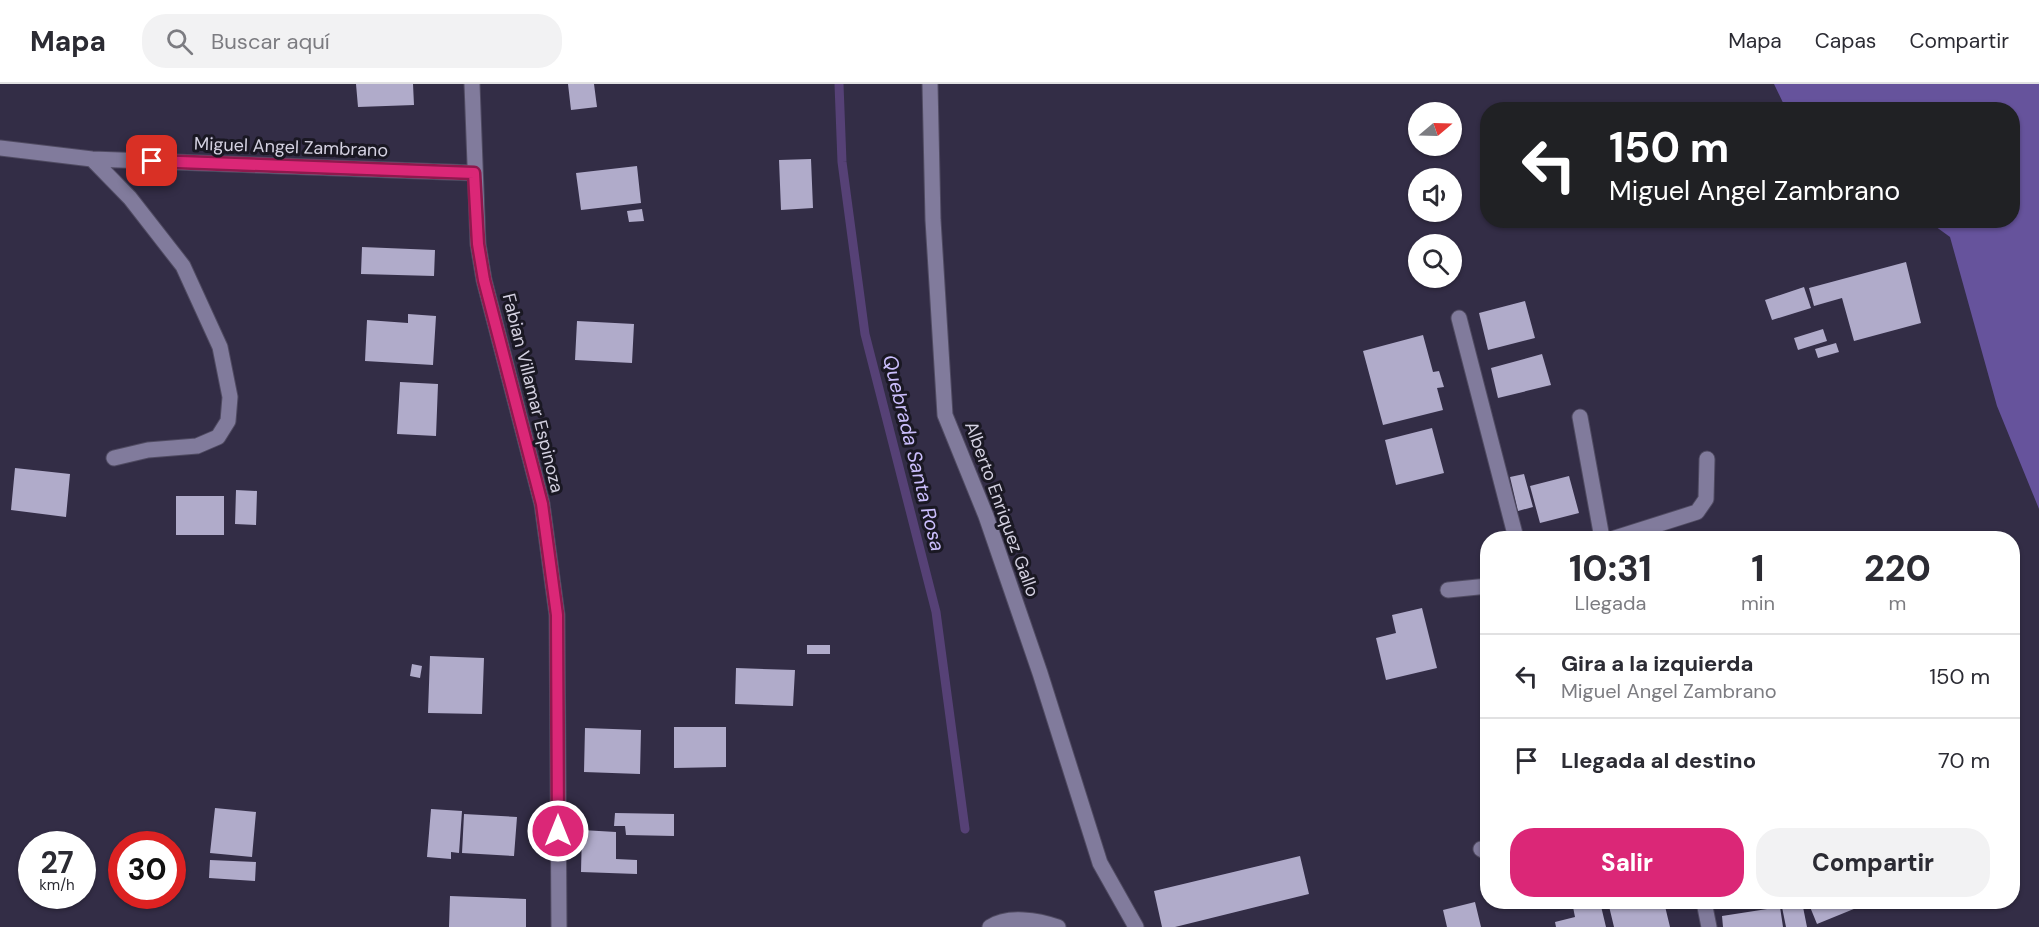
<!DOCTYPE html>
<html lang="es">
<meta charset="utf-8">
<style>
body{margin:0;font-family:"DM Sans",sans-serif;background:#f2f2f3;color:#2b2b33;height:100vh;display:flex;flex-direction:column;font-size:22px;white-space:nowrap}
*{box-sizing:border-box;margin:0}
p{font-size:20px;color:#7c7c81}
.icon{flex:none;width:33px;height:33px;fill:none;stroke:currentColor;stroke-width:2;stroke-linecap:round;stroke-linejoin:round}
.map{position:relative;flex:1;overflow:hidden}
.sheet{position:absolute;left:1480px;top:447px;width:540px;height:378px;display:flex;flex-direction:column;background:#fff;border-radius:24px;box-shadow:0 2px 4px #0004}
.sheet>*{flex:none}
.banner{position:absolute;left:1480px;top:18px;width:540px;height:126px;border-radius:24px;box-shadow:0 2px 4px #0004;background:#202124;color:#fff;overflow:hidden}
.needle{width:39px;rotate:71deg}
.buttons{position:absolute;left:1408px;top:18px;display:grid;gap:12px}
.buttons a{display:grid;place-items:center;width:54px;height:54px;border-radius:50%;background:#fff;box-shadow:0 2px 4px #0004;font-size:30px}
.speed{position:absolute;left:18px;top:747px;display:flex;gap:12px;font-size:30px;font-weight:700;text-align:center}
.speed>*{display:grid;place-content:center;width:78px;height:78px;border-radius:50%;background:#fff;box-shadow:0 2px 4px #0004;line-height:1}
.speed small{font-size:15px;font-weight:400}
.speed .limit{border:9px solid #d22;background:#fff;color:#111}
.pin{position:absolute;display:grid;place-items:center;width:51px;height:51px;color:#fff;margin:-26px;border-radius:12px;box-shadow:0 3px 9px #0006}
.me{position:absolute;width:66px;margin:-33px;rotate:0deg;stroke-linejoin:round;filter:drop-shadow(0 0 4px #0008)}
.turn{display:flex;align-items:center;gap:21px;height:126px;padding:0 30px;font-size:27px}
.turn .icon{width:78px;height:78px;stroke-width:2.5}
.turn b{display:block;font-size:42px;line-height:51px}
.eta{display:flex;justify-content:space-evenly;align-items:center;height:102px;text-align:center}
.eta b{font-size:36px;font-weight:800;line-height:42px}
.action{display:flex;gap:12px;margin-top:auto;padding:12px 30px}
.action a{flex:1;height:69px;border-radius:24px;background:#db2777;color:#fff;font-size:24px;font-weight:800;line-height:69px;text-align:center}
.action a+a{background:#f2f2f3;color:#2b2b33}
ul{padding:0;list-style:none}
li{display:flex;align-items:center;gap:18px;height:84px;padding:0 30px;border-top:2px solid #e1e1e2}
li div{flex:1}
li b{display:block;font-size:22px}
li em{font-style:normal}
header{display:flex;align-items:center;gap:36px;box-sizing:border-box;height:84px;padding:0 30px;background:#fff;border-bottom:2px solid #e1e1e2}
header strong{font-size:28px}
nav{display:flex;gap:33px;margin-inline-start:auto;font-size:21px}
.search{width:420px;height:54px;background:#f2f2f3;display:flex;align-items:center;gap:15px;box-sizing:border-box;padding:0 21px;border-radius:24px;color:#7c7c81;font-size:22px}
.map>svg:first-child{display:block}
.forest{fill:#66539c}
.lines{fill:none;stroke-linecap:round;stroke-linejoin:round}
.stream{stroke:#564176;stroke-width:9}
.building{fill:#b0abca}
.minor-casing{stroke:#504b62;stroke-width:17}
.minor{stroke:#817b9c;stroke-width:15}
.route-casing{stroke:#8e194d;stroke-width:15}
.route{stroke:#db2777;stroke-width:10}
.labels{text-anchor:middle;stroke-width:6;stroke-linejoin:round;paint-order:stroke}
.street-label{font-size:18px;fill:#d4d1e1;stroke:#1a1823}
.water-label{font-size:20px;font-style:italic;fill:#cbbefc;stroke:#1a1823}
</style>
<header>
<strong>Mapa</strong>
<div class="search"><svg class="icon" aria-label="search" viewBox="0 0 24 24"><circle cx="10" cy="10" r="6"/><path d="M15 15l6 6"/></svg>Buscar aquí</div>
<nav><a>Mapa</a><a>Capas</a><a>Compartir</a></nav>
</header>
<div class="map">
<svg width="2039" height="843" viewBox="0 0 2039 843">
<rect width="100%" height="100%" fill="#332d46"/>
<path class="forest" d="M1774 0H2039V425L1997 322 1950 153 1928 137 2013 136V26L1786 25Z"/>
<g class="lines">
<path class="stream" d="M839 0 842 78 865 250 936 528 965 745"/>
</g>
<path class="building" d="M356 0H413L414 21 358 23Z
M568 0H594L597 23 571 26Z
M811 75 813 124 781 126 779 76Z
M637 82 641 119 581 126 576 89Z
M642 125 644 137 629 138 627 127Z
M362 163 435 166 434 192 361 190Z
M1906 178 1921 239 1854 257 1842 214 1814 222 1809 204Z
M1804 203 1811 224 1772 236 1765 216Z
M1525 217 1535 254 1488 266 1479 229Z
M408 230 436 232 433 281 365 277 367 236 408 239Z
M577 237 634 240 632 279 575 276Z
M1823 245 1827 257 1798 266 1794 254Z
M1423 251 1433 288 1439 287 1444 303 1437 304 1443 326 1383 341 1363 267Z
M1836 259 1839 268 1818 274 1815 265Z
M1542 270 1551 301 1498 314 1491 284Z
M400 298 438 300 436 352 397 350Z
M1432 344 1444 389 1396 401 1385 356Z
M15 384 70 390 66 433 11 426Z
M1524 390 1533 423 1518 427 1510 393Z
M1569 392 1579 429 1540 439 1530 402Z
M236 406 257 407 256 441 235 440Z
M176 412H224V451H176Z
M1422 524 1437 584 1386 596 1376 554 1396 549 1392 531Z
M807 561H830V570H807Z
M430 572 484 574 482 630 428 629Z
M412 580 422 582 420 594 410 592Z
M736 584 795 586 793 622 735 620Z
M674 643H726V683L674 684Z
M585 644 641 646 640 690 584 688Z
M215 724 256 728 252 773 210 769Z
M431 725 462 727 459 769 451 768V775L427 773Z
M615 729 674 730V752L626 751 625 742H614Z
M464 730 517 733 514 772 462 769Z
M582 746 616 748V775L637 776V790L581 788Z
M1300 772 1309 810 1175 843H1162L1154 807Z
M210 776 256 778 255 797 209 794Z
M450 812 526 815V843H449Z
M1475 818 1481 843H1447L1443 826Z
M1572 818H1600L1606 843H1556L1555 838 1575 833Z
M1608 818H1664L1670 843H1614Z
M1781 818H1802L1807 843H1786Z
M1808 818H1865L1866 820 1817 840Z
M1780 823 1783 843H1723L1722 832Z"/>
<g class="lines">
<defs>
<path id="minor" d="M472 0 478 160 484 196 542 420 557 531 559 843
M930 0 933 136 945 331 986 432 1040 589 1100 779 1136 843
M0 64 92 75 474 89
M92 75 130 114 183 182 220 263 230 313 228 337 218 353 197 362 148 366 114 374
M1459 234 1516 454
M1580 333 1602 454
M1615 454 1697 428 1706 415 1707 375
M1448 506 1488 502
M1481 765 1488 769
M1704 818 1709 843
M990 843C1008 831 1038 836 1058 843"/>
</defs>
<use href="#minor" class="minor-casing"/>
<use href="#minor" class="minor"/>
</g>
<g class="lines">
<defs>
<path id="route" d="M152 77 474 89 478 160 484 196 542 420 557 531 558 747"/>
</defs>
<use href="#route" class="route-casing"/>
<use href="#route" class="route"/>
</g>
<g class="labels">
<g class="street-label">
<text transform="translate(291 63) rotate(2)" y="6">Miguel Angel Zambrano</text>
<text transform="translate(533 309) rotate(76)" y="6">Fabian Villamar Espinoza</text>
<text transform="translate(1002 425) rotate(70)" y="6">Alberto Enriquez Gallo</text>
</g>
<g class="water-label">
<text transform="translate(914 369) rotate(76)" y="7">Quebrada Santa Rosa</text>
</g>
</g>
</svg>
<div class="buttons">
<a><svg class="needle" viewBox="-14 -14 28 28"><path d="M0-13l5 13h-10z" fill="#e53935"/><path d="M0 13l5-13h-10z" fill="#7c7c81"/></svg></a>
<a><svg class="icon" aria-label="sound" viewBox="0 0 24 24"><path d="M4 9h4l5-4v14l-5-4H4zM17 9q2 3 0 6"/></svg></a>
<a><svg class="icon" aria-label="search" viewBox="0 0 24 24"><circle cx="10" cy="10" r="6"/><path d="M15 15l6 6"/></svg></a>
</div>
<div class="speed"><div>27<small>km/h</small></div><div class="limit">30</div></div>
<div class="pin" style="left:152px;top:77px;background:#d93025"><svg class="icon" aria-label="arrive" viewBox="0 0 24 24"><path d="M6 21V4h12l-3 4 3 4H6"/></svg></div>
<svg class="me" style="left:558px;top:747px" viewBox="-20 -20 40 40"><circle r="17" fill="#db2777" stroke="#fff" stroke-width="3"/><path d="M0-11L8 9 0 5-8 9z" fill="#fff"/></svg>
<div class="banner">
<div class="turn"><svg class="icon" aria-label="left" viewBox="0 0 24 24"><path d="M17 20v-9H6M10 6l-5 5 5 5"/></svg><div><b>150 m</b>Miguel Angel Zambrano</div></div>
</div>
<section class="sheet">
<div class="eta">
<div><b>10:31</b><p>Llegada</p></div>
<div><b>1</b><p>min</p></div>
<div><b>220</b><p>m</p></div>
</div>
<ul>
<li><svg class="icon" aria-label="left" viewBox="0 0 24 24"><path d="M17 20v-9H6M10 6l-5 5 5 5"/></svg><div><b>Gira a la izquierda</b><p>Miguel Angel Zambrano</p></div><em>150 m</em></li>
<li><svg class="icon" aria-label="arrive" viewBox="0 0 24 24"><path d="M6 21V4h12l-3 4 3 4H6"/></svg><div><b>Llegada al destino</b></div><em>70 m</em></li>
</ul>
<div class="action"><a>Salir</a><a>Compartir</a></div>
</section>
</div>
